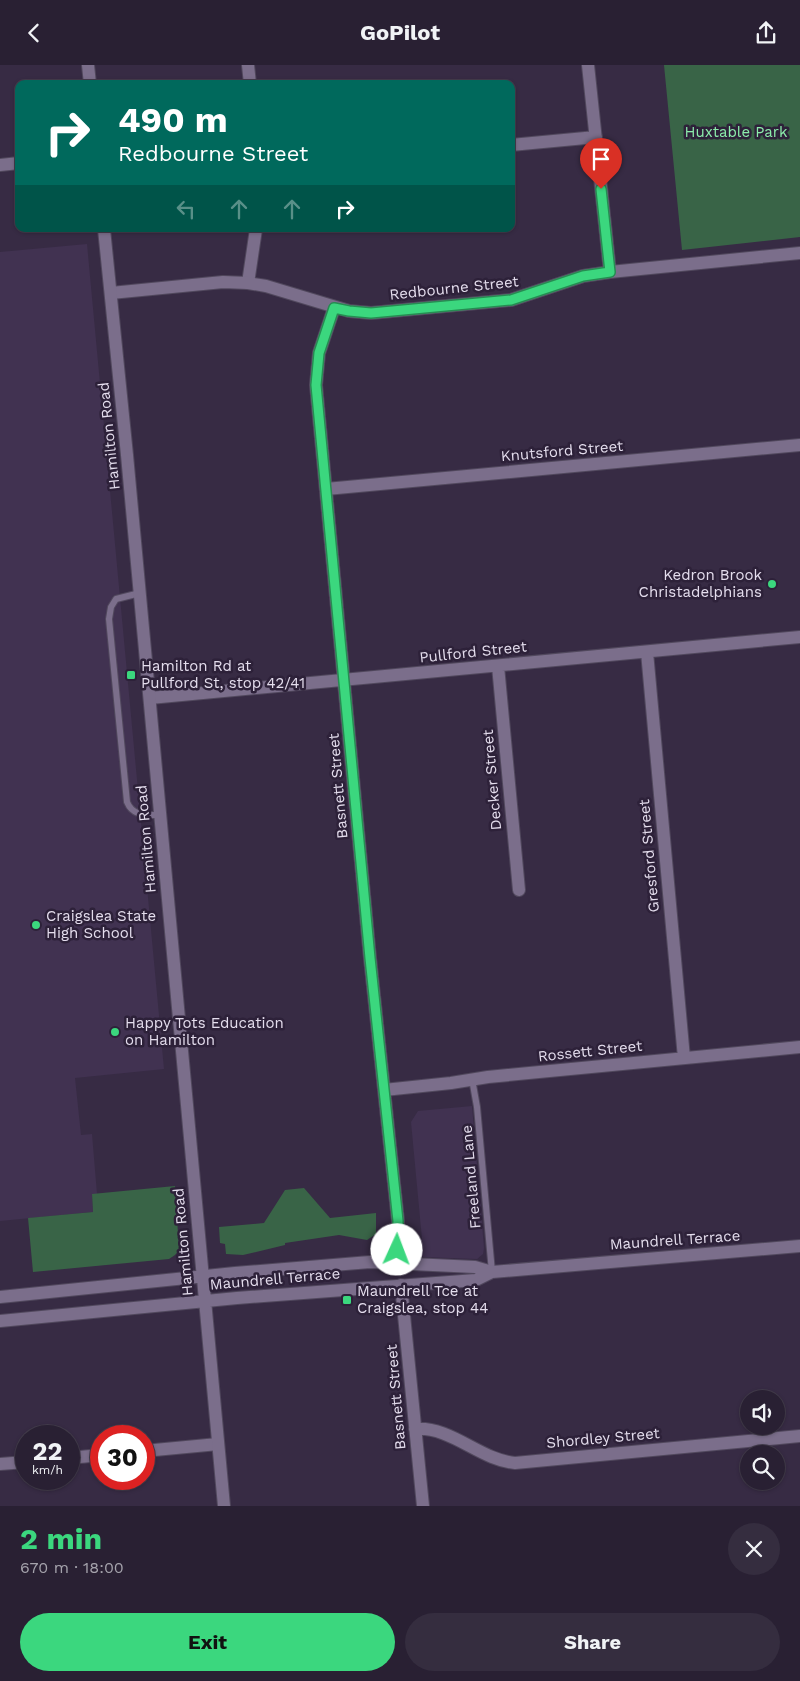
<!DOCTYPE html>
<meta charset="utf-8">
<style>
body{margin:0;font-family:"Work Sans",sans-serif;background:#352d3f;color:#f1f3f6;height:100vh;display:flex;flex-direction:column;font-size:19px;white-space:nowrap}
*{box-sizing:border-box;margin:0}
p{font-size:16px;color:#a5a3ac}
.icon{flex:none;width:28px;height:28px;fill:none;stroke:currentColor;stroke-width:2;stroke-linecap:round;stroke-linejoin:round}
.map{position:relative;height:1441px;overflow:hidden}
.side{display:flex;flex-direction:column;background:#292033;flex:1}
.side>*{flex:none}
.banner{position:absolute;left:15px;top:15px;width:500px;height:152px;border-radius:10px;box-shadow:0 1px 4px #0004,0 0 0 1px #453e4e;background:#00695c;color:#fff;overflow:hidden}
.tools{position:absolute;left:740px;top:1325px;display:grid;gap:10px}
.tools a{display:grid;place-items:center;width:45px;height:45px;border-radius:50%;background:#292033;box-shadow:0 1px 4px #0004,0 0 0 1px #453e4e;font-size:25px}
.speed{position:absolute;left:15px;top:1360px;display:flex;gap:10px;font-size:25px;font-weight:700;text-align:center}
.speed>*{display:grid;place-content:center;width:65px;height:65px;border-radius:50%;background:#292033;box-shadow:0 1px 4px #0004,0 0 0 1px #453e4e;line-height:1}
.speed small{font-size:12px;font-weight:400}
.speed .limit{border:8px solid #d22;background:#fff;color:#111}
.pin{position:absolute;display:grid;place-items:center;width:42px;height:42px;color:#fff;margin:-51px -21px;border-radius:50% 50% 50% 0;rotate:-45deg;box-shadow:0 0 5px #0007}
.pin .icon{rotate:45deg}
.me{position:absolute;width:55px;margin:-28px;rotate:2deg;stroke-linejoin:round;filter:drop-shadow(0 0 4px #0008)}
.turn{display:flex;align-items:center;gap:18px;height:105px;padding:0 20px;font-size:22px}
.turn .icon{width:65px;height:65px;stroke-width:2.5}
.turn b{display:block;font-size:35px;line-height:42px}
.lanes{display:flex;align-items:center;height:48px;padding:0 20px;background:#0003;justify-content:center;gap:25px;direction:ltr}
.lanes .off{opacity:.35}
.round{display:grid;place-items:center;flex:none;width:52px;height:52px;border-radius:26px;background:#352d3f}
.overview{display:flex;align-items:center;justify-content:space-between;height:85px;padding:0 20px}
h1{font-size:30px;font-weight:700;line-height:38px;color:#3bd77e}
.action{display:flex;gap:10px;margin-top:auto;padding:10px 20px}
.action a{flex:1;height:58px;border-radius:30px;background:#3bd77e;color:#111;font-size:20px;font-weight:700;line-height:58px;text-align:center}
.action a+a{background:#352d3f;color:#f1f3f6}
header{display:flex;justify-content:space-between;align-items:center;height:65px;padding:0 20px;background:#292033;font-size:22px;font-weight:700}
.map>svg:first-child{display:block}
.built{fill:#413251}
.green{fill:#396447}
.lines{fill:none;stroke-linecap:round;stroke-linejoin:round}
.service-casing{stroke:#51485d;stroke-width:8}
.minor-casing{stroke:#51485d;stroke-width:14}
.tertiary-casing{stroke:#51485d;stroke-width:14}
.secondary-casing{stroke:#51485d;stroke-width:14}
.service{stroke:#7b6e8b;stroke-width:6}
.minor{stroke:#7b6e8b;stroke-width:12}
.tertiary{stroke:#7b6e8b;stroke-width:12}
.secondary{stroke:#7b6e8b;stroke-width:12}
.route-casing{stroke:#268c52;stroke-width:12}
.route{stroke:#3bd77e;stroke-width:9}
.poi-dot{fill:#3bd77e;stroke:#2d2139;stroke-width:2}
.labels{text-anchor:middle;stroke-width:5;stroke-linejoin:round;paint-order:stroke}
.park-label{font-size:15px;fill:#8cedab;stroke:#2d2139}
.street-label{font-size:15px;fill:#e4dded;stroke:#2d2139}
.poi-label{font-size:15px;fill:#e4dded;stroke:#2d2139;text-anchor:start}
</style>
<header><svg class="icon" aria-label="back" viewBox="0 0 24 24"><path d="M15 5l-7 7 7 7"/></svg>GoPilot<svg class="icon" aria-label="share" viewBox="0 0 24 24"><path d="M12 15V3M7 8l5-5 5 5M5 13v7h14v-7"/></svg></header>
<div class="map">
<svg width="800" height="1441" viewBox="0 0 800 1441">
<rect width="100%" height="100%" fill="#372b44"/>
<path class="built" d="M87 179 164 1004 75 1013 81 1070 92 1069 97 1129 92 1130 93 1147 0 1156V187Z
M472 1041 484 1183 483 1189 477 1194 423 1192 417 1190 412 1184 410 1175 422 1174 411 1057 418 1046Z"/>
<path class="green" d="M664 0H800V172L682 185Z
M175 1121 179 1185 175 1190 169 1194 33 1207 28 1153 93 1147 92 1129Z
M304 1123 330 1153 376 1148V1169L367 1175 339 1170 285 1178V1180L243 1190 226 1189 225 1179 220 1178 219 1162 264 1158 285 1125Z"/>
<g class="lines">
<defs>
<path id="service" d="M140 528 116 534 111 542 109 554 127 737C133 752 147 750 161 750
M472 1014 477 1042 492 1207"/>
<path id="minor" d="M248 0 250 19
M588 0 610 207
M511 80 596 72
M0 100 19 98
M248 218 256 164
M334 243 319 288 316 320 370 893 398 1156V1182L395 1197
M326 424 800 380
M647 587 684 993
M498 601 519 825
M150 633 800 572
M384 1025 451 1018 488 1012 800 982
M401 1220 423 1441
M415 1364C451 1361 480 1395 515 1398L800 1371
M144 1386 218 1379
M69 1393 101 1390
M0 1399 26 1397"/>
<path id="tertiary" d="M111 228 223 217 248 218 266 221 349 246 371 248 511 235 583 211 610 207 800 188"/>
<path id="secondary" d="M88 0 90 19
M104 164 127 390 224 1441
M0 1232 235 1208 370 1197 475 1202 492 1207 800 1181
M0 1256 237 1233 476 1215 492 1207"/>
</defs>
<use href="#service" class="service-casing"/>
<use href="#minor" class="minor-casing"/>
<use href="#tertiary" class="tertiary-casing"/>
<use href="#secondary" class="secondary-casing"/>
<use href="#service" class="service"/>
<use href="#minor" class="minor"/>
<use href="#tertiary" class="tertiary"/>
<use href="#secondary" class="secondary"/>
</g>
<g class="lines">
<defs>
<path id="route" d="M397 1185 398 1156 370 893 316 320 319 288 334 243 349 246 371 248 511 235 583 211 610 207 601 124"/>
</defs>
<use href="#route" class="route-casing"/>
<use href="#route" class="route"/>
</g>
<g class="poi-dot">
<circle cx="772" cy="519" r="5"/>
<rect x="126" y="605" width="10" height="10" rx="2.5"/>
<circle cx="36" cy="860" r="5"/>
<circle cx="115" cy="967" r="5"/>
<rect x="342" y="1230" width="10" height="10" rx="2.5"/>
</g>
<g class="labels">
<g class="park-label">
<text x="736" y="72">Huxtable Park</text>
</g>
<g class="street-label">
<text transform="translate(454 223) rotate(-6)" y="5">Redbourne Street</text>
<text transform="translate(109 371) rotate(-96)" y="5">Hamilton Road</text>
<text transform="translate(562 386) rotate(-5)" y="5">Knutsford Street</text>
<text transform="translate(473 587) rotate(-6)" y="5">Pullford Street</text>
<text transform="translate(492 715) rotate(-95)" y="5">Decker Street</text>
<text transform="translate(338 721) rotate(-95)" y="5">Basnett Street</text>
<text transform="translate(146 774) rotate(-95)" y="5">Hamilton Road</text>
<text transform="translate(649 791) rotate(-95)" y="5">Gresford Street</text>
<text transform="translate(590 986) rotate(-6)" y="5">Rossett Street</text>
<text transform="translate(471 1112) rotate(-95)" y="5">Freeland Lane</text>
<text transform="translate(675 1175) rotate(-4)" y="5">Maundrell Terrace</text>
<text transform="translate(183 1177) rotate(-95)" y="5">Hamilton Road</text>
<text transform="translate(275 1214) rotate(-5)" y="5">Maundrell Terrace</text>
<text transform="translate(396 1332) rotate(-95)" y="5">Basnett Street</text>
<text transform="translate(603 1373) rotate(-5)" y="5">Shordley Street</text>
</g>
<g class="poi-label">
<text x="762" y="515" text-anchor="end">Kedron Brook<tspan x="762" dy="17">Christadelphians</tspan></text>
<text x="141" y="606">Hamilton Rd at<tspan x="141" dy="17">Pullford St, stop 42/41</tspan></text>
<text x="46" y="856">Craigslea State<tspan x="46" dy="17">High School</tspan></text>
<text x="125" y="963">Happy Tots Education<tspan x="125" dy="17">on Hamilton</tspan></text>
<text x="357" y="1231">Maundrell Tce at<tspan x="357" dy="17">Craigslea, stop 44</tspan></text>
</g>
</g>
</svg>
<div class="tools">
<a><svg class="icon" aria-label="sound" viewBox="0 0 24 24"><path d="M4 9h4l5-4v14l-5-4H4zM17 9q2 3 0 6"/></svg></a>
<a><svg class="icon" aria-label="search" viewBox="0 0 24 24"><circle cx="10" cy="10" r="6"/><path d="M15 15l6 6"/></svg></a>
</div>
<div class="speed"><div>22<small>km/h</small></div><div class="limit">30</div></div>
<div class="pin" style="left:601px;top:124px;background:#d93025"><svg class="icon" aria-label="arrive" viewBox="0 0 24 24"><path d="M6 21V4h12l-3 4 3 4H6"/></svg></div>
<svg class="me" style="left:397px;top:1185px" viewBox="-20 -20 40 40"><circle r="19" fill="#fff"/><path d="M0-13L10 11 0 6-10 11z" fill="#3bd77e"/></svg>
<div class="banner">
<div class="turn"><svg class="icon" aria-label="right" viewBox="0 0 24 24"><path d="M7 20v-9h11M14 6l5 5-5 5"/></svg><div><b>490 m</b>Redbourne Street</div></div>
<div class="lanes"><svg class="icon off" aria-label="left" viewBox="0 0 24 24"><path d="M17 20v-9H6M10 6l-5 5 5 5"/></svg><svg class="icon off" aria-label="ahead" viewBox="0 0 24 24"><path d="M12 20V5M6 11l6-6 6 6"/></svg><svg class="icon off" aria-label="ahead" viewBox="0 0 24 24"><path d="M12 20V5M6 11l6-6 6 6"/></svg><svg class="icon" aria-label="right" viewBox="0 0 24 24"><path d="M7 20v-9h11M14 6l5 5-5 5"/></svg></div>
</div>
</div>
<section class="side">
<div class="overview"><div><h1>2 min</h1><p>670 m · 18:00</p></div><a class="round"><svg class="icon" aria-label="close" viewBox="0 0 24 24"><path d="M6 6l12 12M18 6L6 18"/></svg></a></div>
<div class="action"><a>Exit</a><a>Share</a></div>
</section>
